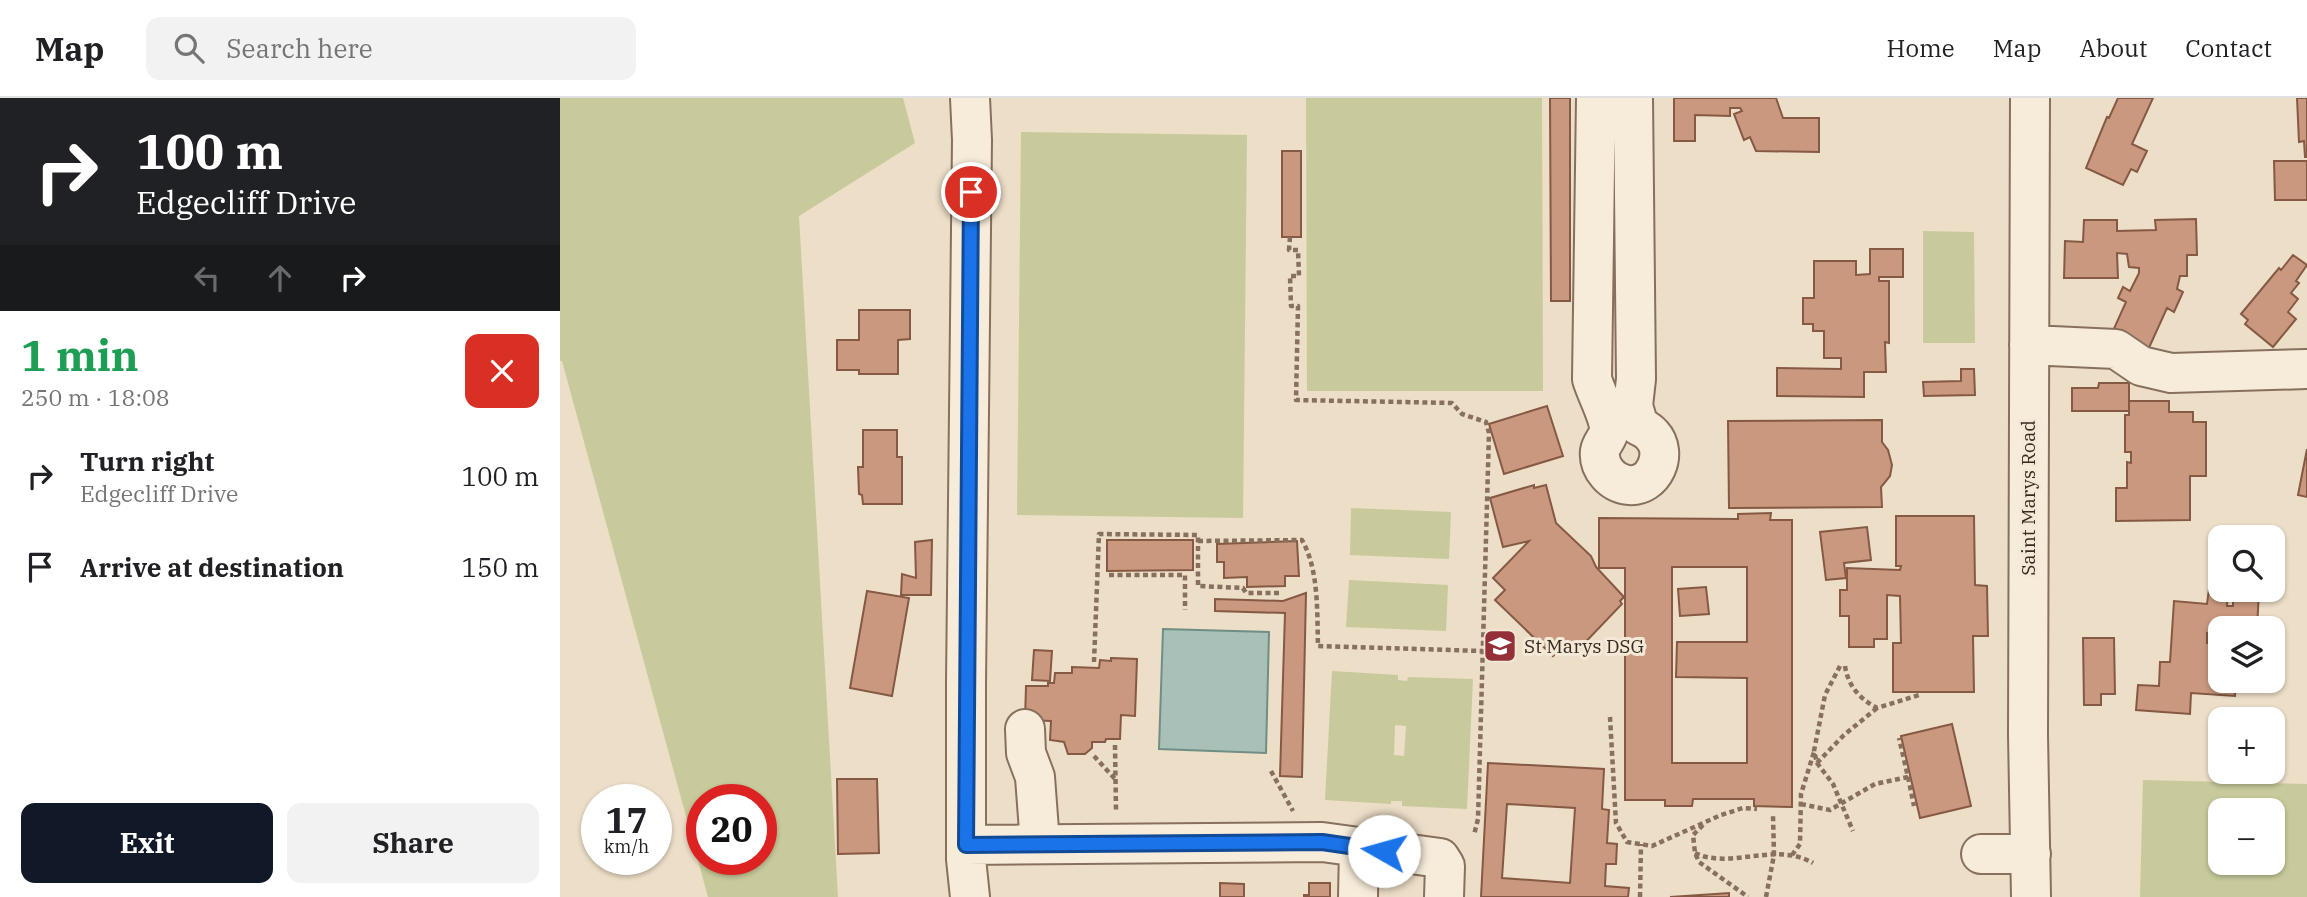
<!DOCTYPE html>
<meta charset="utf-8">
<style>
body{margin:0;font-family:"IBM Plex Serif",serif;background:#f2f2f2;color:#202124;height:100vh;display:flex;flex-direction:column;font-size:26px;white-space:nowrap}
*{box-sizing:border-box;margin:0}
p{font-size:23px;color:#757577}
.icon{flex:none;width:38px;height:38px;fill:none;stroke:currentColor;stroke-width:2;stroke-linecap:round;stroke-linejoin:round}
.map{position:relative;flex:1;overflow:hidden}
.sheet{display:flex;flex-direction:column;background:#fff;width:560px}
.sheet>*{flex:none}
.hud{background:#202124;color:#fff;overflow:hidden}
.tools{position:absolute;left:1648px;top:427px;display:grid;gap:14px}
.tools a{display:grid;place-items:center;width:77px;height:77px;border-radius:14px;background:#fff;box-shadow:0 2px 5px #0004;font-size:35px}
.speed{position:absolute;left:21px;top:686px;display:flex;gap:14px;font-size:35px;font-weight:700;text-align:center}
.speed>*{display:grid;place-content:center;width:91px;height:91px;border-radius:50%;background:#fff;box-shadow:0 2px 5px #0004;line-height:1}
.speed small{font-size:18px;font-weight:400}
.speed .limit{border:10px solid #d22;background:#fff;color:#111}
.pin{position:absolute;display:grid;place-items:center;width:60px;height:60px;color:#fff;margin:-30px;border:4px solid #fff;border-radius:50%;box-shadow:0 2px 7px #0007}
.me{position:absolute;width:77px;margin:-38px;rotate:277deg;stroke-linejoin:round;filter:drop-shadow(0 0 5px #0008)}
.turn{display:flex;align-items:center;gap:24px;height:147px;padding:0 21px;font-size:32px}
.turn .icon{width:91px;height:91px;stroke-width:2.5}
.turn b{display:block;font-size:49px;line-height:60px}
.lanes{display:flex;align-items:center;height:66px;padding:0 21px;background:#0003;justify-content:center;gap:35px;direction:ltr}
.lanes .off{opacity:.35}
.round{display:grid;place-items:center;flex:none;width:74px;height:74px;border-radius:14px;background:#f2f2f2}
.headline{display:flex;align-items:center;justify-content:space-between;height:119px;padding:0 21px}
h1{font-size:42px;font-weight:700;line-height:52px;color:#1e9e55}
.action{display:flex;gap:14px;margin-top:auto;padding:14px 21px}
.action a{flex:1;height:80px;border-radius:14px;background:#111827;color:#fff;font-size:28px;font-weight:700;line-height:80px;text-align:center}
.action a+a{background:#f2f2f2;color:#202124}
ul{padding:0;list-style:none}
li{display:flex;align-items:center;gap:21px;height:91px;padding:0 21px}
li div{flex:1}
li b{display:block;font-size:26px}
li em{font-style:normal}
header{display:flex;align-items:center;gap:42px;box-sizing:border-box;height:98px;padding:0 35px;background:#fff;border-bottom:2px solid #e0e0e0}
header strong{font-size:33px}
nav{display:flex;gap:38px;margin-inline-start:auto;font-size:24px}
.search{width:490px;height:63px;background:#f2f2f2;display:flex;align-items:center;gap:18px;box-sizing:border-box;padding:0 24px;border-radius:14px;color:#757577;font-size:26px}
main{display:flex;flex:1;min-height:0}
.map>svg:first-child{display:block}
.green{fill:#c8ca9b;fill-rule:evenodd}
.water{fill:#a8c0b7;stroke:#6f8e84;stroke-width:2}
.building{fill:#c9987e;stroke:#855944;stroke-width:2;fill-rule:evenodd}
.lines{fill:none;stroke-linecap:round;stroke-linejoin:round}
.minor-casing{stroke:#87705d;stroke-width:42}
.path{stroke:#87705d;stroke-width:4.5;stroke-dasharray:5 3.5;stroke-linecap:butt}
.minor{stroke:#f7ecda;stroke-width:38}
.route-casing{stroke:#114b97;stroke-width:18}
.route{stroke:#1a73e8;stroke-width:12}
.labels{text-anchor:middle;stroke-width:6;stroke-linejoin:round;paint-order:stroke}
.street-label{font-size:19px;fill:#382a20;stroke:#f4e9d6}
.poi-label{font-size:19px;fill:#382a20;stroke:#f4e9d6;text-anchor:start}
</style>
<header>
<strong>Map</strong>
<div class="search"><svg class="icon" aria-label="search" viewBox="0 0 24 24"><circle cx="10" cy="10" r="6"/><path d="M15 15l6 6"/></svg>Search here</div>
<nav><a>Home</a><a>Map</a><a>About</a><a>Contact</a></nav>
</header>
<main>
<section class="sheet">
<div class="hud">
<div class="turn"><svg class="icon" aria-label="right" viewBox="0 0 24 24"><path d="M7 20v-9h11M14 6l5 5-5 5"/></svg><div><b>100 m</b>Edgecliff Drive</div></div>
<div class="lanes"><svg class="icon off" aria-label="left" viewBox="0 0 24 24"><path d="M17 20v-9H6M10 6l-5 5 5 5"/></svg><svg class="icon off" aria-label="ahead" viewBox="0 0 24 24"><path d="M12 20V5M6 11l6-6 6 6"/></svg><svg class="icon" aria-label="right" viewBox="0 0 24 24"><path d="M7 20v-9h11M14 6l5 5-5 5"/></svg></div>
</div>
<div class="headline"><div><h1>1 min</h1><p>250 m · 18:08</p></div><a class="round" style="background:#d93025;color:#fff"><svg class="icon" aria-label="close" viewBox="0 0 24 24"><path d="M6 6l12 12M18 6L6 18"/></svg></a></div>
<ul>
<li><svg class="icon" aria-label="right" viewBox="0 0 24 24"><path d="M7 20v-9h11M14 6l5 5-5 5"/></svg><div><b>Turn right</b><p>Edgecliff Drive</p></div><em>100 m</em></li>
<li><svg class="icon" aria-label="arrive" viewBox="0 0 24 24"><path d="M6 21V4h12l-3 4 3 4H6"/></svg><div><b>Arrive at destination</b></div><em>150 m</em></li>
</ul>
<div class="action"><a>Exit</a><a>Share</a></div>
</section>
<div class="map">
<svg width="1747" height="799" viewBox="0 0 1747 799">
<rect width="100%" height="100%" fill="#ecdec7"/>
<path class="green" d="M0 0H343L355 45 239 118 278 799H148L2 263H0ZM142 702H201V761H142Z
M746 0H982L983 293H747Z
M461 34 687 37 683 420 457 417Z
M1363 133 1414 134 1415 245H1363Z
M791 410 891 414 889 461 790 457Z
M789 482 888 487 886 533 786 529Z
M772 573 838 577V582L847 583 848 579 913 581 907 711 842 708V703H831V706L765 702ZM835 627 846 628 844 658 834 657Z
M1583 682 1747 686V799H1580ZM1661 712H1713V765H1661Z"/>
<path class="water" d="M603 531 709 534 706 655 599 651Z"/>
<path class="building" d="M990 0H1010V203H991Z
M1114 0H1216L1223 20H1259V54L1196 53 1190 39 1184 42 1174 16 1182 13 1180 10H1170V18L1135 17V43H1114Z
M1558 0H1593L1572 46 1587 53 1577 74 1571 71 1563 87 1526 70 1547 19 1549 20Z
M1737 0H1747V59H1745L1744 43 1739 44Z
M722 53H741V139H722Z
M1714 63H1747V102H1715Z
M1636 121 1637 157H1627V178H1620L1617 191 1623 194 1614 214 1607 210 1588 252 1552 235 1566 204 1558 200 1563 189 1570 193 1579 175V170L1569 169 1567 156 1557 155 1558 180H1504L1505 143 1523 144 1524 122H1557V133L1596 132 1595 122Z
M1310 151H1343V179H1319V183H1329V245L1325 244 1326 274H1304V299L1217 298V270L1281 271V260H1264V233H1253V226H1243V200H1254V163H1296V177L1310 176Z
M1733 157 1747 167 1736 183 1739 185 1731 195 1738 201 1728 214 1736 221 1713 249 1685 226 1688 222 1681 216 1719 170 1721 172Z
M299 212H350V241L338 242V276H299V272H277V242H299Z
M1401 271H1414L1415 297 1364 298 1363 284 1401 283Z
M1539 285H1569V313H1512V290H1538Z
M1569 303H1609V314H1633V324H1646V378H1630V422L1556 423V390H1567V364L1571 365V354H1565V317H1569Z
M987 308 1003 358 944 376 929 326Z
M1322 322V344L1328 352 1332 367 1330 378 1321 389 1322 409 1169 410 1168 323Z
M303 332H337V359H342V406H303L302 397 299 396 298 369H303Z
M1747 351V399L1738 397Z
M974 387V390L986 387 996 425 1031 458 1036 469 1064 499 1060 503 1062 506 1014 556 1004 547 993 558 935 502 945 492 933 480 969 443 943 449 930 400Z
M1211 415 1210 422H1232V709L1194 708V701H1133L1132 708H1105V702H1065V470H1039V420L1178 421V416ZM1112 469H1187V544H1117L1116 579 1187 580V665H1112Z
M1336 418H1414L1415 487 1427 488 1428 538H1413L1414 594H1333V545H1341L1340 498 1327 497V541H1314V549H1289V518H1280V492H1287V470L1340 472 1341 468H1336Z
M1307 429 1311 462 1284 465 1286 480 1266 482 1260 434Z
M372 442 371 497H341L342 476 356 480 355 444Z
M547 442H633V472L547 473Z
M737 443 739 478H725V488L687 489V479L664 480V464H657V446Z
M1146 489 1149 516 1120 518 1118 491Z
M1649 491 1668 492 1667 508H1673V492L1699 494 1697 530H1661V536L1647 535V545L1661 546V583H1676L1675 598 1631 595 1630 616 1576 612 1578 587 1599 588 1600 564H1610L1614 503 1647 506Z
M307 493 349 500 332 598 290 590Z
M746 495 742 679 720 678 725 515 655 513V501L723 503Z
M1523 540H1554L1555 596H1541V607H1524Z
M474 552 492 553 490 583 472 582Z
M551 560 577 561 575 618 561 617 560 641H546L545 644H532V650L525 656H508L504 644 490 642 491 623 465 622 466 588H488V585H494L495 575H512V569L539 570 540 562 551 563Z
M1392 626 1411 708 1360 720 1341 638Z
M928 665 1044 671 1042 711 1049 712 1047 745 1057 746 1056 766H1046L1045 788 1069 790 1068 799H921ZM947 706 1015 710 1010 785 942 780Z
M277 681H317L319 755 278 756Z
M660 785 684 786V799H660Z
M749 785H770V799H744V797H749Z
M1169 795V799H1110Z"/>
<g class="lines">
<defs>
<path id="minor" d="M1036 0 1032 281C1036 295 1050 320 1049 333 1048 340 1041 346 1040 353 1038 370 1052 385 1068 387 1094 390 1109 355 1092 337 1089 333 1083 330 1079 328L1073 308 1076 281 1073 0
M1470 0 1468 637 1471 799
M1469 247 1556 251 1581 268 1611 275 1747 271
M465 631 466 655 475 679 480 746
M406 747 762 744 880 760 885 768 884 799
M1421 756H1471
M410 799 406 761V585L412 42 410 0
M798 799 799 750"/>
</defs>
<use href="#minor" class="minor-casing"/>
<path class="path" d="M730 139 729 152H738L739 178H730L731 208H738L736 302 892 305 902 316 926 324 929 335 918 721 914 737
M638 443 742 442C759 472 757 514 758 548L923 553
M549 477H625V512
M534 564 539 436 638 437V488L683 490 686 495H721
M1280 568 1265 597 1254 653 1257 665 1273 686 1293 733
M1285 568C1288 588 1300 601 1317 610L1359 597
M1050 619 1056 725 1067 744 1092 748 1161 717 1183 710 1197 711
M555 647 556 712
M534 658 555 681
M1257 665 1284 637 1317 610
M711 673 733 713
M1348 679 1354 708
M1241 706 1270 712 1315 686 1348 679 1339 640
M1143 727 1133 737 1135 755 1139 764 1188 799
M1135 755C1170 772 1215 743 1253 765
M1232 757 1240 746 1241 696 1254 654
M1080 799 1081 746
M1206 799 1214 757 1213 717"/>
<use href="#minor" class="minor"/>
</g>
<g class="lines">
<defs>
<path id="route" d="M411 94 406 747 762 744 824 753"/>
</defs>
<use href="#route" class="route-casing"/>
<use href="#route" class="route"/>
</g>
<defs>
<symbol id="school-square" viewBox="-11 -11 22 22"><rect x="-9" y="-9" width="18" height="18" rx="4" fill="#933038" stroke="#f4e9d6"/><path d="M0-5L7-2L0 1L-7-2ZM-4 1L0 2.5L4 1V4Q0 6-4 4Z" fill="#fff"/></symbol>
</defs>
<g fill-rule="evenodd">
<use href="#school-square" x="921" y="529" width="38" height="38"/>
</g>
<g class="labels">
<g class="street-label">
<text transform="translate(1468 400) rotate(-90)" y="7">Saint Marys Road</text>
</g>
<g class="poi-label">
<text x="964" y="555">St Marys DSG</text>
</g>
</g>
</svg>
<div class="tools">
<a><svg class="icon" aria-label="search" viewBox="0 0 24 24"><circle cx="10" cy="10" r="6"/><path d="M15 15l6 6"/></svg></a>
<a><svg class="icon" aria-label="layers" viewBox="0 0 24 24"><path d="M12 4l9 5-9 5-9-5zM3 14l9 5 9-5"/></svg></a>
<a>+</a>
<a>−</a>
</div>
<div class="speed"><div>17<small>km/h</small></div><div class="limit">20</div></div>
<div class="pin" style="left:411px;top:94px;background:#d93025"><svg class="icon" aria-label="arrive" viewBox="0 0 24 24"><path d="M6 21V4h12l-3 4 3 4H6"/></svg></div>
<svg class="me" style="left:824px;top:753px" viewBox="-20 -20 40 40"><circle r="19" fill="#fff"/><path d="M0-13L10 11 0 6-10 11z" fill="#1a73e8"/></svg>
</div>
</main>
